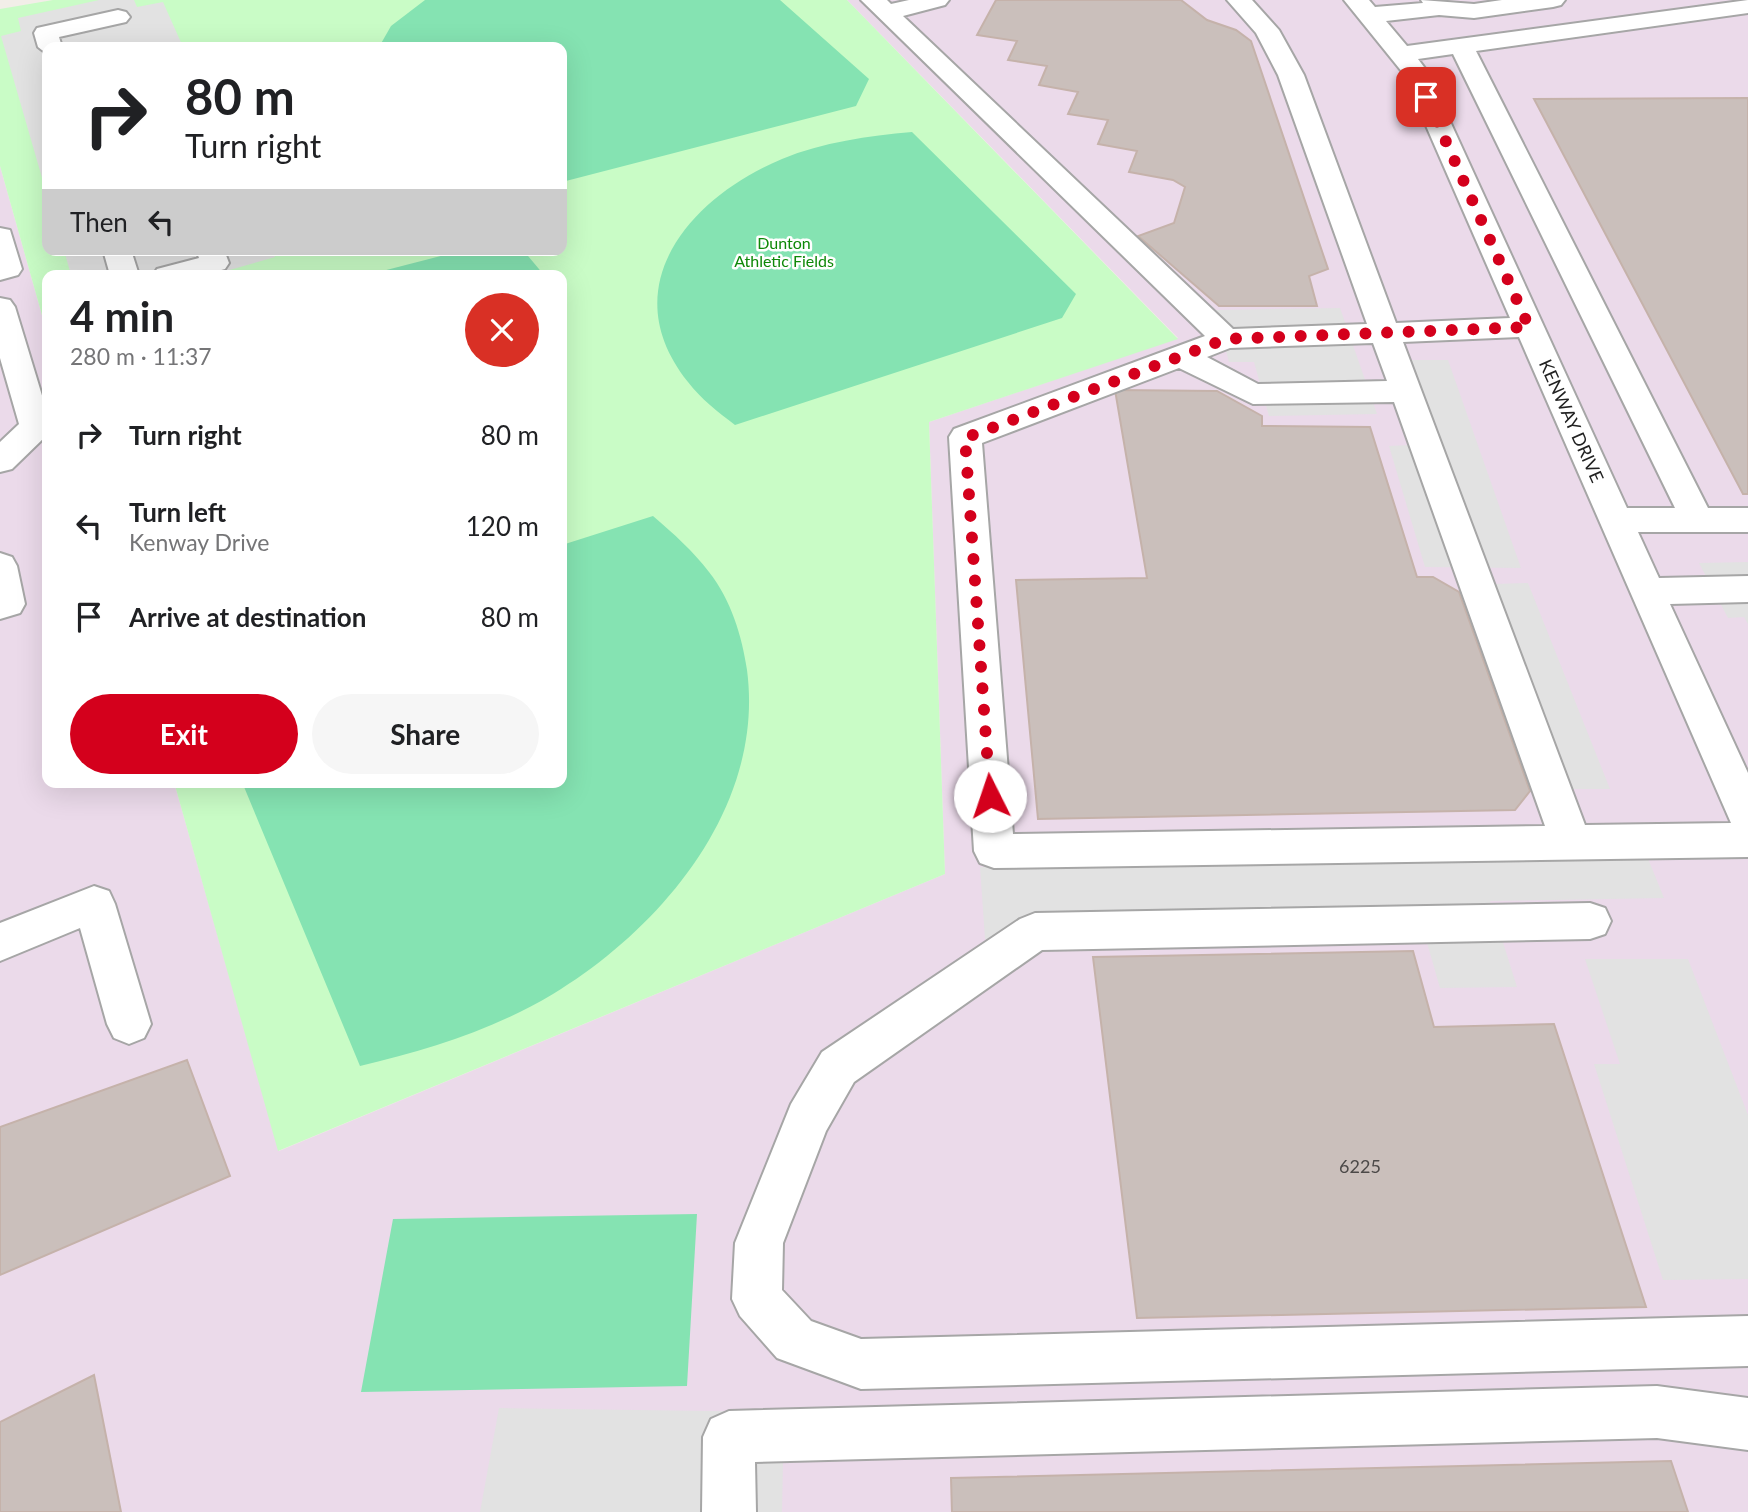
<!DOCTYPE html>
<meta charset="utf-8">
<style>
body{margin:0;font-family:Lato,sans-serif;background:#f6f6f6;color:#202124;height:100vh;display:flex;flex-direction:column;font-size:26px;white-space:nowrap}
*{box-sizing:border-box;margin:0}
p{font-size:23px;color:#757577}
.icon{flex:none;width:38px;height:38px;fill:none;stroke:currentColor;stroke-width:2;stroke-linecap:round;stroke-linejoin:round}
.map{position:relative;flex:1;overflow:hidden}
.panel{position:absolute;left:42px;top:270px;width:525px;height:518px;display:flex;flex-direction:column;background:#fff;border-radius:14px;box-shadow:0 7px 28px #0002}
.panel>*{flex:none}
.hud{position:absolute;left:42px;top:42px;width:525px;height:214px;border-radius:14px;box-shadow:0 7px 28px #0002;background:#fff;color:#202124;overflow:hidden}
.pin{position:absolute;display:grid;place-items:center;width:60px;height:60px;color:#fff;margin:-30px;border-radius:14px;box-shadow:0 4px 10px #0006}
.me{position:absolute;width:77px;margin:-38px;rotate:356deg;stroke-linejoin:round;filter:drop-shadow(0 0 5px #0008)}
.turn{display:flex;align-items:center;gap:24px;height:147px;padding:0 28px;font-size:32px}
.turn .icon{width:91px;height:91px;stroke-width:2.5}
.turn b{display:block;font-size:49px;line-height:60px}
.then{display:flex;align-items:center;height:66px;padding:0 28px;background:#0003;gap:14px;font-size:26px}
.round{display:grid;place-items:center;flex:none;width:74px;height:74px;border-radius:37px;background:#f6f6f6}
.headline{display:flex;align-items:center;justify-content:space-between;height:119px;padding:0 28px}
h1{font-size:42px;font-weight:700;line-height:52px}
.button{display:flex;gap:14px;margin-top:auto;padding:14px 28px}
.button a{flex:1;height:80px;border-radius:42px;background:#d4001c;color:#fff;font-size:28px;font-weight:700;line-height:80px;text-align:center}
.button a+a{background:#f6f6f6;color:#202124}
ul{padding:0;list-style:none}
li{display:flex;align-items:center;gap:21px;height:91px;padding:0 28px}
li div{flex:1}
li b{display:block;font-size:26px}
li em{font-style:normal}
.map>svg:first-child{display:block}
.industrial{fill:#ebdaea}
.park{fill:#c9fcc6;fill-rule:evenodd}
.pitch{fill:#85e3b2}
.parking{fill:#e2e2e2}
.building{fill:#cabfbb;stroke:#c5b2aa;stroke-width:2}
.lines{fill:none;stroke-linecap:round;stroke-linejoin:round}
.minor-casing{stroke:#a6a6a6;stroke-width:4}
.minor{fill:#fff;fill-rule:evenodd}
.route{stroke:#d4001c;stroke-width:12;stroke-dasharray:0 21.6}
.labels{text-anchor:middle;stroke-width:5;stroke-linejoin:round;paint-order:stroke}
.far-park-label{font-size:16px;fill:#0e8808;stroke:#fff}
.street-label{font-size:18px;fill:#222;stroke:#fff}
.near-number-label{font-size:18px;fill:#4c4948}
</style>
<div class="map">
<svg width="1748" height="1512" viewBox="0 0 1748 1512">
<rect width="100%" height="100%" fill="#f2eee8"/>
<path class="industrial" d="M847 0H1748V1512H0V166L47 333V782H174L279 1151 945 874 929 422 1178 338Z"/>
<path class="park" d="M53 0H847L1178 339 929 422 945 874 278 1151 174 782H562V275H47V333L0 166V9ZM47 47H562V250H47Z"/>
<path class="pitch" d="M425 0H780L869 79 856 106 562 182V47H379L391 26Z
M912 132 1076 294 1062 318 735 425C718 412 701 399 688 382 612 287 690 197 782 159 823 142 868 136 912 132Z
M464 250H523L544 275H367Z
M653 516C674 534 693 551 709 572 731 600 742 636 747 670 765 806 662 928 553 994 493 1030 427 1050 360 1066L242 782H562V545Z
M697 1214 687 1386 361 1392 393 1219Z"/>
<path class="parking" d="M99 0H134L137 7 163 2 183 47H47V195L1 36 21 31 18 18Z
M64 250H272L275 257 212 275H71Z
M1340 308 1377 414 1269 416 1254 362H1229L1215 310Z
M1382 360H1448L1521 568 1425 567 1389 446 1409 445Z
M1748 562V624L1744 617 1728 618 1699 563Z
M1528 583 1610 789H1572L1494 584Z
M1647 856 1664 898 1490 901 1517 987 1440 988 1424 932 985 939 980 867Z
M1585 959H1688L1748 1115V1279L1663 1280 1594 1064H1620Z
M499 1408 784 1412 782 1512H480Z"/>
<path class="building" d="M996 0H1181L1207 20 1236 30 1251 41 1328 269 1309 276 1317 306H1219L1138 236 1174 223 1185 187 1173 180 1129 172 1137 151 1098 144 1108 120 1068 114 1078 92 1039 85 1047 66 1008 60 1017 41 977 35Z
M1748 98V494H1743L1534 99Z
M1115 390 1217 391 1262 416V426L1370 427 1417 577H1433L1459 592 1530 791 1515 810 1038 819 1016 580 1147 578Z
M1413 951 1434 1027 1554 1024 1646 1307 1137 1318 1093 957Z
M187 1060 230 1176 0 1275V1127Z
M94 1375 121 1512H0V1422Z
M1671 1461 1688 1512H952L951 1478Z"/>
<g class="lines">
<defs>
<path id="minor" d="M861 0H887L891 4 909 0H949L945 5 903 16 1233 329 1367 324 1278 75 1256 33 1227 0H1252L1279 30 1304 75 1396 323 1510 318 1403 73 1344 0H1369L1375 7 1423 3 1421 0 1474 4 1502 0H1565L1561 5 1553 7 1474 18 1439 15 1386 21 1407 46 1748 0V13L1476 51 1708 508H1748V532H1638L1659 578 1748 576V602L1670 604 1748 773V857L994 868 980 863 974 851 949 437 954 429 1205 336ZM1453 54 1675 508H1627L1427 71 1418 59ZM1519 337 1731 823 1585 825 1403 342ZM1373 343 1387 381 1258 384 1207 357 1230 348ZM1179 368 1253 404 1394 402 1545 826 1013 834 982 443Z
M118 10 126 12 130 17 126 22 59 37 62 47H47V54L38 47 34 33 37 28Z
M0 228 10 230 22 269 18 275 0 280Z
M103 250H131L139 275H110Z
M196 250H224L229 263 225 269 203 275H153L157 269 199 258Z
M0 298 10 300 15 307 47 412V435L12 469 0 472V442L19 424 0 358Z
M0 553 12 557 17 566 25 604 20 613 0 619Z
M94 886 109 891 115 904 151 1024 144 1038 129 1044 114 1038 107 1024 80 928 0 961V923Z
M1590 903 1605 908 1611 921 1605 934 1590 939 1042 950 854 1082 826 1131 783 1243 782 1290 811 1321 861 1339 1748 1316V1366L861 1389 777 1358 740 1316 732 1299 735 1243 791 1104 822 1052 1020 919 1035 913Z
M1657 1386 1748 1398V1450L1657 1438 755 1462 756 1512H702L703 1437 711 1419 729 1411Z"/>
</defs>
<use href="#minor" class="minor-casing"/>
<use href="#minor" class="minor"/>
</g>
<g class="lines">
<path class="route" d="M990 796 965 438 1226 339 1529 327 1426 97"/>
</g>
<g class="labels">
<g class="far-park-label">
<text x="784" y="249">Dunton<tspan x="784" dy="18">Athletic Fields</tspan></text>
</g>
<g class="street-label">
<text transform="translate(1571 421) rotate(66)" y="6">KENWAY DRIVE</text>
</g>
<g class="near-number-label">
<text x="1360" y="1173">6225</text>
</g>
</g>
</svg>
<div class="pin" style="left:1426px;top:97px;background:#d93025"><svg class="icon" aria-label="arrive" viewBox="0 0 24 24"><path d="M6 21V4h12l-3 4 3 4H6"/></svg></div>
<svg class="me" style="left:990px;top:796px" viewBox="-20 -20 40 40"><circle r="19" fill="#fff"/><path d="M0-13L10 11 0 6-10 11z" fill="#d4001c"/></svg>
<div class="hud">
<div class="turn"><svg class="icon" aria-label="right" viewBox="0 0 24 24"><path d="M7 20v-9h11M14 6l5 5-5 5"/></svg><div><b>80 m</b>Turn right</div></div>
<div class="then">Then<svg class="icon" aria-label="left" viewBox="0 0 24 24"><path d="M17 20v-9H6M10 6l-5 5 5 5"/></svg></div>
</div>
<section class="panel">
<div class="headline"><div><h1>4 min</h1><p>280 m · 11:37</p></div><a class="round" style="background:#d93025;color:#fff"><svg class="icon" aria-label="close" viewBox="0 0 24 24"><path d="M6 6l12 12M18 6L6 18"/></svg></a></div>
<ul>
<li><svg class="icon" aria-label="right" viewBox="0 0 24 24"><path d="M7 20v-9h11M14 6l5 5-5 5"/></svg><div><b>Turn right</b></div><em>80 m</em></li>
<li><svg class="icon" aria-label="left" viewBox="0 0 24 24"><path d="M17 20v-9H6M10 6l-5 5 5 5"/></svg><div><b>Turn left</b><p>Kenway Drive</p></div><em>120 m</em></li>
<li><svg class="icon" aria-label="arrive" viewBox="0 0 24 24"><path d="M6 21V4h12l-3 4 3 4H6"/></svg><div><b>Arrive at destination</b></div><em>80 m</em></li>
</ul>
<div class="button"><a>Exit</a><a>Share</a></div>
</section>
</div>
